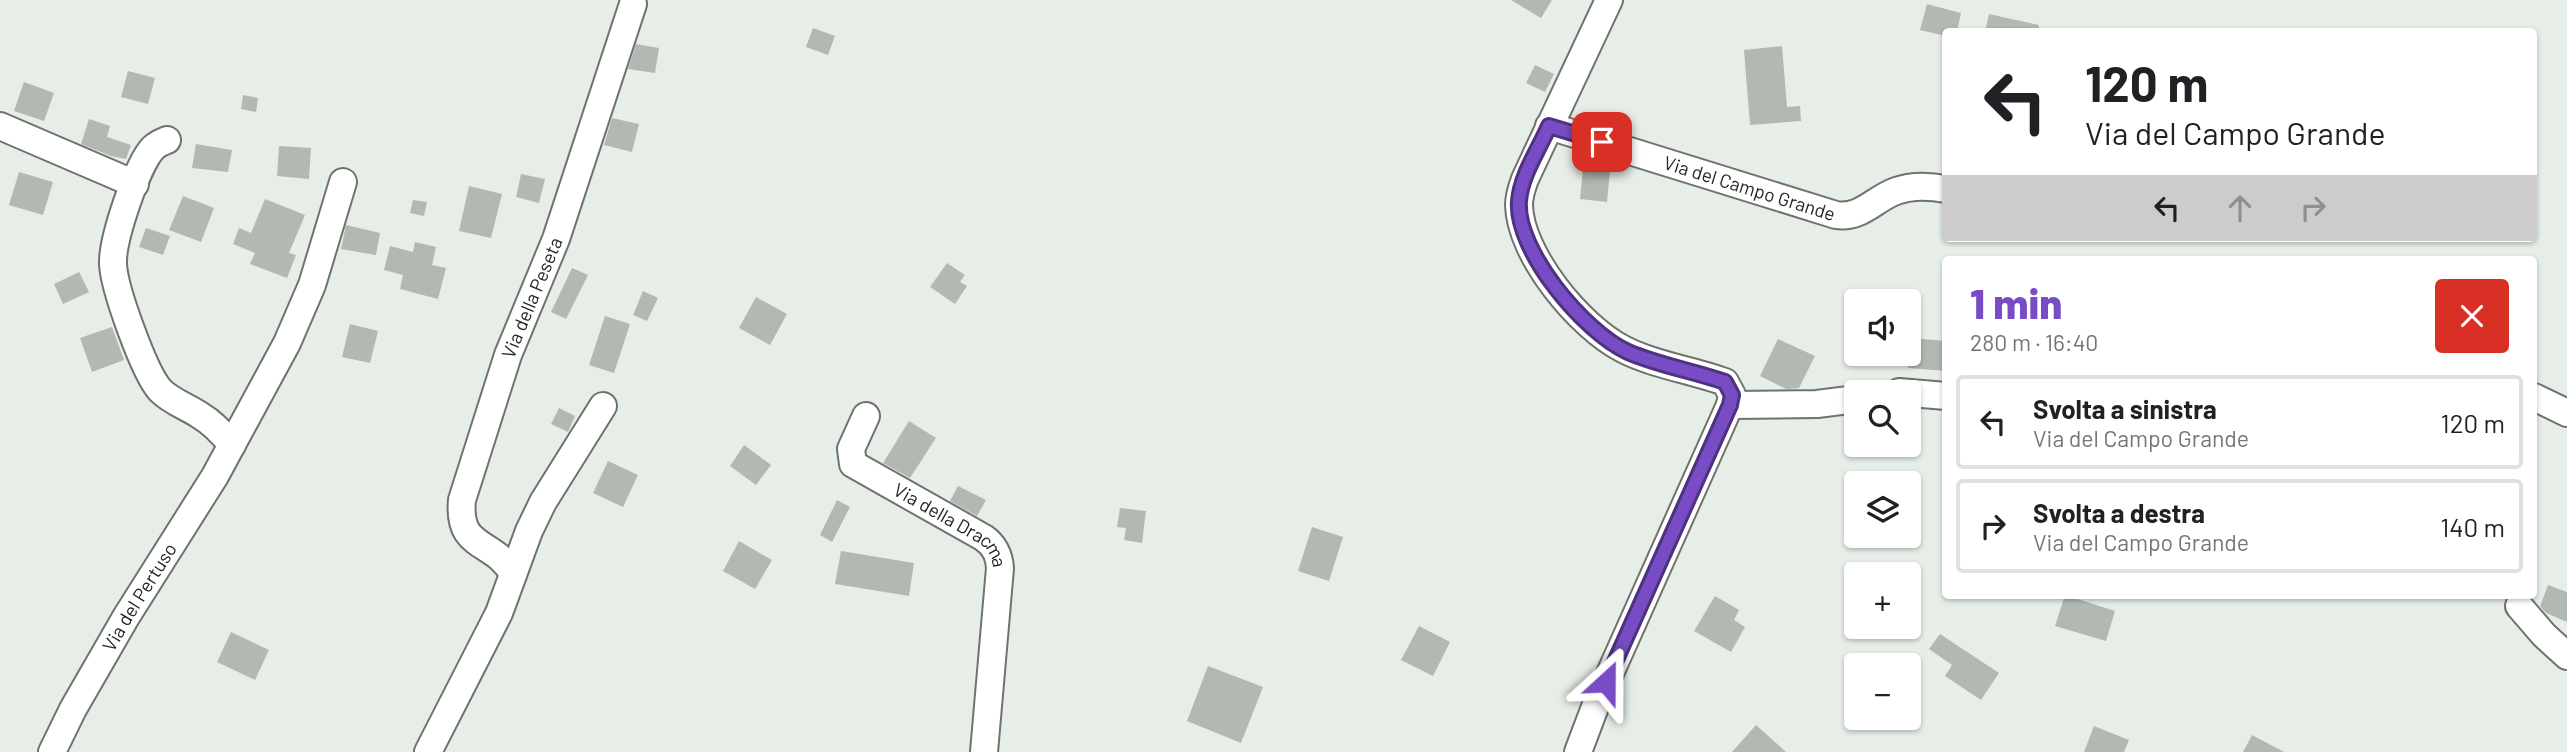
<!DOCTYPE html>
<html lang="it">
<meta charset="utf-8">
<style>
body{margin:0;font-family:Barlow,sans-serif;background:#f6f6f6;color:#202124;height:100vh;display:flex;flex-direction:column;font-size:26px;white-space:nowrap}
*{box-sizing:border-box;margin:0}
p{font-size:23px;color:#757577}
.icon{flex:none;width:38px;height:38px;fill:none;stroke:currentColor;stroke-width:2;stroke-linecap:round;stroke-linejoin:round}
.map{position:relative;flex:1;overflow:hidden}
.drawer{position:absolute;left:1942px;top:256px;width:595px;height:343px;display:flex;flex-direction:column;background:#fff;border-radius:7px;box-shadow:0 2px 5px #0004}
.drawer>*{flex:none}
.top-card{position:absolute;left:1942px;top:28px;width:595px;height:214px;border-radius:7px;box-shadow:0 2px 5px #0004;background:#fff;color:#202124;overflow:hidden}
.tools{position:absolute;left:1844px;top:289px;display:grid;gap:14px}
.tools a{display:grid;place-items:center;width:77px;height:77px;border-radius:7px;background:#fff;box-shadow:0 2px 5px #0004;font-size:35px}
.pin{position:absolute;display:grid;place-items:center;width:60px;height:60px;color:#fff;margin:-30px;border-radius:14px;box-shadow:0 4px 10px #0006}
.me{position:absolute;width:77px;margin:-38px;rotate:24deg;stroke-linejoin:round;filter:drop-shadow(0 0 5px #0008)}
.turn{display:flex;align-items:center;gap:24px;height:147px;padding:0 28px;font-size:32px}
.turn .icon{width:91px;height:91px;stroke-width:2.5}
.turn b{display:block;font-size:49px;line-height:60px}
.lanes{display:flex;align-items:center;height:66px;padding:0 28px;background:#0003;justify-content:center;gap:35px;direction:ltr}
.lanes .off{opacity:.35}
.round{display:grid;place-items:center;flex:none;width:74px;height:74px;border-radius:7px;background:#f6f6f6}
.overview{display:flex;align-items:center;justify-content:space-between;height:119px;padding:0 28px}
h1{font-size:42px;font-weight:800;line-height:52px;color:#784cc4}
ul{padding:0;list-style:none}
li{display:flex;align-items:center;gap:21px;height:94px;margin:0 14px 10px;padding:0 14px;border:4px solid #e0e0e0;border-radius:7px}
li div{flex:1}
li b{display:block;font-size:26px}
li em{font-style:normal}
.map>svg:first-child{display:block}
.building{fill:#b2b8b2}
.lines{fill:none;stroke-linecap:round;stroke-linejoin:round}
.minor-casing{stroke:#6e736e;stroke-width:30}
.minor{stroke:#fff;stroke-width:26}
.route-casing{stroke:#4e317f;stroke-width:18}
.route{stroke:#784cc4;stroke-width:12}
.labels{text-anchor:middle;stroke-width:7;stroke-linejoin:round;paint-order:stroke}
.street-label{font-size:19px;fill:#242624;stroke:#f5fbf5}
</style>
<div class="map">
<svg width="2567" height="752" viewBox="0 0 2567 752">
<rect width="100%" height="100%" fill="#e7eee8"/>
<path class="building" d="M1511 0H1552L1541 18Z
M1927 4 1961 13 1957 32H1946V36L1920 30Z
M1989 14 2039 25 2038 32H1985Z
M813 28 835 36 828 55 806 47Z
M636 44 659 48 655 73 628 69Z
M1782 46 1787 107 1800 106 1801 121 1750 125 1744 50Z
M1535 65 1554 74 1545 92 1526 83Z
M128 71 155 78 148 104 121 97Z
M24 82 54 93 44 121 14 111Z
M243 95 258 98 256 112 241 109Z
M612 118 639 124 632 152 604 145Z
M89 119 110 126 107 137 131 145 126 159 111 156 81 144Z
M196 144 232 150 228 172 192 168Z
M279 146 311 148 309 179 277 176Z
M1583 168 1610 170 1607 202 1580 199Z
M19 172 53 182 43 215 9 205Z
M521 174 545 179 539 203 516 197Z
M469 186 502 194 491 238 459 231Z
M183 196 214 208 201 242 169 230Z
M265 199 305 215 289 253 296 255 287 278 250 264 255 253 233 244 239 228 251 233Z
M413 200 427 202 424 216 410 213Z
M346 225 380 233 376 255 341 249Z
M146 228 170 236 163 255 139 247Z
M415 242 436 247 432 265 446 268 438 299 400 289 403 275 384 270 390 246 413 252Z
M947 263 965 275 960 282 967 286 955 304 930 287Z
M572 268 588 275 566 319 551 312Z
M79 272 89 292 63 304 54 284Z
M643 291 658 298 647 321 633 315Z
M756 297 787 314 770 345 739 328Z
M605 316 630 324 614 373 589 365Z
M350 324 378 331 370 363 342 357Z
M112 327 124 360 92 372 80 338Z
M1911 338 1946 341V371L1908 368Z
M1778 339 1815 356 1799 388 1786 389 1760 376Z
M559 408 575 416 568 432 551 424Z
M909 421 936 438 910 478 883 463Z
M744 445 771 465 756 485 730 466Z
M608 461 638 475 623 507 593 493Z
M958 486 986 500 977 516 950 501Z
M837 500 850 507 832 542 820 535Z
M1120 508 1146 511 1142 543 1124 540 1126 528 1117 527Z
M1312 527 1343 537 1329 581 1298 571Z
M739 541 772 560 755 589 723 571Z
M841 551 914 563 909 596 835 584Z
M2548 585 2567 592V622L2546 613 2540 606Z
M2065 595 2115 611 2106 641 2055 626Z
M1715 596 1739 610 1734 620 1745 627 1731 652 1694 631Z
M1419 626 1450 642 1433 676 1401 660Z
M231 632 269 650 255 680 217 662Z
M1940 634 1999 673 1981 700 1945 676 1952 665 1929 649Z
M1208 666 1263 687 1241 743 1187 721Z
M1756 725 1786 752H1732Z
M2094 726 2129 740 2124 752H2084Z
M2252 735 2284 752H2243Z"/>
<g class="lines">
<defs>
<g id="minor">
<path d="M0 126 135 184"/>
<path id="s1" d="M1549 126 1836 215C1861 219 1874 199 1896 191 1912 185 1930 186 1946 189"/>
<path d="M167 140C162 142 157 144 153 148 137 165 112 240 113 264 114 288 144 372 160 390 170 401 188 407 201 416 213 423 223 434 232 445"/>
<path d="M1899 392 1946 396"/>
<path d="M2534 397 2567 413"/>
<path d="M1730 405 1817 404 1857 399"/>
<path id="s2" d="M866 416 851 449 853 464 984 538C995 546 999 555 1000 568L984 752"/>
<path id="s3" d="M513 574C494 539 457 551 462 500L508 355 556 239 633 4"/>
<path d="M2519 606 2544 635 2567 656"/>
<path id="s4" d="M52 752 73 709 126 617 215 476 287 343 312 285 343 182"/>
<path d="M428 752 499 613 529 531 543 502 603 406"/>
<path d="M1578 752 1595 707 1730 405 1732 395 1725 382C1692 370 1654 365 1623 349 1580 327 1520 255 1519 205 1519 196 1522 187 1525 179L1609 0"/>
</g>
</defs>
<use href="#minor" class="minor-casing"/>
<use href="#minor" class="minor"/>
</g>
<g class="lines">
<defs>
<path id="route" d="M1602 142 1549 126C1539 149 1521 175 1519 201 1515 250 1584 332 1628 352 1658 365 1693 371 1725 382L1732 395 1730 405 1606 682"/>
</defs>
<use href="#route" class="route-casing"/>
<use href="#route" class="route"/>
</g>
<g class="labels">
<g class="street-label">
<text dy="7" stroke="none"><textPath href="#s1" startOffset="210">Via del Campo Grande</textPath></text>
<text dy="7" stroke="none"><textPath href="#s3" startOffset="310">Via della Peseta</textPath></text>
<text dy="7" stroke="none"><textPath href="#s2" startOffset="168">Via della Dracma</textPath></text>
<text dy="7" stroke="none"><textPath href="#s4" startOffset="178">Via del Pertuso</textPath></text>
</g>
</g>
</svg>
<div class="tools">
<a><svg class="icon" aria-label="sound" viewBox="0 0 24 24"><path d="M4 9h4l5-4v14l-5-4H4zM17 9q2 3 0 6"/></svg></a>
<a><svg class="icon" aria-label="search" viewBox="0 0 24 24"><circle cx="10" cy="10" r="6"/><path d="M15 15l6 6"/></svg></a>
<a><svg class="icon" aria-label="layers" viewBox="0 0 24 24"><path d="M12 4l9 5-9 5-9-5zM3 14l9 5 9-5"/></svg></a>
<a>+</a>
<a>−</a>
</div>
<div class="pin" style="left:1602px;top:142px;background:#d93025"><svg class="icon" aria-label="arrive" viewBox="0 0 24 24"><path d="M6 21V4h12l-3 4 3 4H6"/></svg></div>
<svg class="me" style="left:1606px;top:682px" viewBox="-20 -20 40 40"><path d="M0-17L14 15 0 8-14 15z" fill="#784cc4" stroke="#fff" stroke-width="4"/></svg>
<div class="top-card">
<div class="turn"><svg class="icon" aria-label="left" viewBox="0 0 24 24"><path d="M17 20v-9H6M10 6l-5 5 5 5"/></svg><div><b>120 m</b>Via del Campo Grande</div></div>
<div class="lanes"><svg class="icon" aria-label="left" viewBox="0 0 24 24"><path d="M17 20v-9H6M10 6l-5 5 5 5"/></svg><svg class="icon off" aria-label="ahead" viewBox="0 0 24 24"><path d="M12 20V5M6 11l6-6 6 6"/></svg><svg class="icon off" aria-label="right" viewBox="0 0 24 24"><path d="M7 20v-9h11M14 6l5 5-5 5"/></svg></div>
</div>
<section class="drawer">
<div class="overview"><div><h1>1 min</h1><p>280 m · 16:40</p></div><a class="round" style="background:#d93025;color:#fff"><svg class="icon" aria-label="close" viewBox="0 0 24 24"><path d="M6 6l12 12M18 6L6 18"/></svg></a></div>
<ul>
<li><svg class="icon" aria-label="left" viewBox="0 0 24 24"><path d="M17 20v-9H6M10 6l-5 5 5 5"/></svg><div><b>Svolta a sinistra</b><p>Via del Campo Grande</p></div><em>120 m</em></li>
<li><svg class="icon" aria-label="right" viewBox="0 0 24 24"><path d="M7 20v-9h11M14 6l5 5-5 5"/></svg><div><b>Svolta a destra</b><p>Via del Campo Grande</p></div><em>140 m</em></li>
</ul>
</section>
</div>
